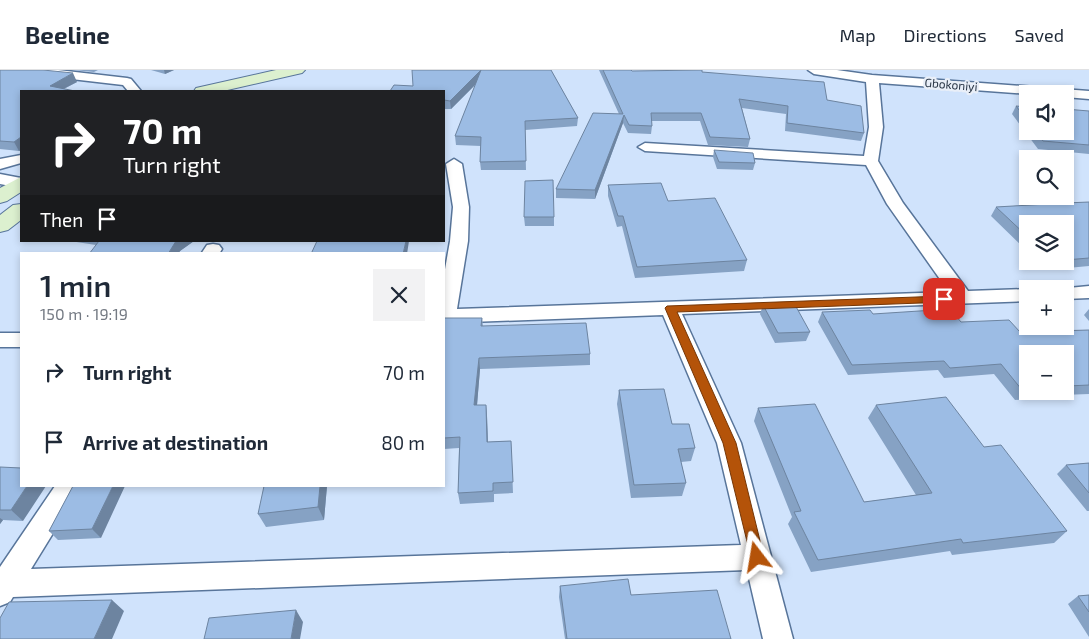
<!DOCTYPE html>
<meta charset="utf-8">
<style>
body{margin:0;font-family:"Exo 2",sans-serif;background:#f2f2f3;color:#1f2937;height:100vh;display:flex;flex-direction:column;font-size:19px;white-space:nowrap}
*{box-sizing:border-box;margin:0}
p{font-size:16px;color:#747a83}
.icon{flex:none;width:28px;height:28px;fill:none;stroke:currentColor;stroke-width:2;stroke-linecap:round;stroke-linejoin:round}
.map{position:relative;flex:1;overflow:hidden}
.side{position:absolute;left:20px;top:182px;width:425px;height:235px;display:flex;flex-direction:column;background:#fff;border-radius:0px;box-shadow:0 2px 8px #0003}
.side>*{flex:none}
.top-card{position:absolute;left:20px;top:20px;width:425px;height:152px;border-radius:0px;box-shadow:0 2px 8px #0003;background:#202124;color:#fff;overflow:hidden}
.fabs{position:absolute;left:1019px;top:15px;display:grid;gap:10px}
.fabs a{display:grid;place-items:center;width:55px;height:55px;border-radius:0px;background:#fff;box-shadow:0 2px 8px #0003;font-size:25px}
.pin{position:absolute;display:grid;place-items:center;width:42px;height:42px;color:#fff;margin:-21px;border-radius:10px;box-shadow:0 2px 8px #0006}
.me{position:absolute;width:55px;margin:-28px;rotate:346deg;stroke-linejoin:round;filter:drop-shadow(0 0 4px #0008)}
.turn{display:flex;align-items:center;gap:18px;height:105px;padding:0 20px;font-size:22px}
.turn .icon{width:65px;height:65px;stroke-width:2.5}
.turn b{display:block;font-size:35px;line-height:42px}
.then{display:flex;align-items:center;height:48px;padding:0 20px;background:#0003;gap:10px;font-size:19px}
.round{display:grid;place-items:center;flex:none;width:52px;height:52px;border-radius:0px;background:#f2f2f3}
.head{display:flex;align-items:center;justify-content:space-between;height:85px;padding:0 20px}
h1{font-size:30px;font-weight:600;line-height:38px}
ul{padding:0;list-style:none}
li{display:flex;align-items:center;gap:15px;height:70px;padding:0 20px}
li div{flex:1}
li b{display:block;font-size:19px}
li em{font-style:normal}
header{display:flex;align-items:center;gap:30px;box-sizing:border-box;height:70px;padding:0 25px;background:#fff;border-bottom:1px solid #e0e1e3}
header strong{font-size:24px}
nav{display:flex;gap:28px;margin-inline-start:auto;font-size:18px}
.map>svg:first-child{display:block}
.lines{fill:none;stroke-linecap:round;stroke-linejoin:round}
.street-casing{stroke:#58759a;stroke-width:3}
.secondary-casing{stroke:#58759a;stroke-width:2}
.street{fill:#fff;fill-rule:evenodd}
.secondary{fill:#dcf0cf;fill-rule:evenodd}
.wall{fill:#86a2c4;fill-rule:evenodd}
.shaded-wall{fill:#6d84a0}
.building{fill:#9cbce4;stroke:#6d84a0}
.route{fill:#b45309;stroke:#753606}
.labels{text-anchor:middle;stroke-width:4.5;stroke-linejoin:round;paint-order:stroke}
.far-street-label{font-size:12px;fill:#273444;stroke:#e9eff8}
</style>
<header>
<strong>Beeline</strong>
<nav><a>Map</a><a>Directions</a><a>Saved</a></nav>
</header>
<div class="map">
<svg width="1089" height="569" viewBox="0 0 1089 569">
<rect width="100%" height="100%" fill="#d0e3fc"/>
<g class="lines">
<defs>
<path id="street" d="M22 0H58L127 8 131 9 141 21H128L123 15 28 4Z
M808 0H837L872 5 1089 21V29L1065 27V24H1028L879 13 883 57 878 91 903 133 968 221 1028 219V231L682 244 741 373 793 569H763L747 500 13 527 10 532 0 536V497L55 416H82L31 499 741 475 717 373 663 245 444 253V205L450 171 453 137 446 94 454 89 462 94 469 137 468 171 457 239 949 222 887 134 866 95 645 81 638 77 645 73 864 86 869 57 866 12 814 4Z
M21 85V93L0 99V89Z
M0 104 21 108V118L0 114Z
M213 174 219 175 222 179 219 184H201L207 175Z
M1089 216V228L1065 229V219H1058Z
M0 263H21V277H0Z"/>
<path id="secondary" d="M276 0H305L302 3 223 21H194L196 18Z
M21 107V122L7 131 0 133V118Z
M21 134V150L8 160 0 162V145L13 135Z"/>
</defs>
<use href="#street" class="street-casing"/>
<use href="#secondary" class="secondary-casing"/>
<use href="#street" class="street"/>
<use href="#secondary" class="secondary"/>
</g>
<path class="wall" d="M0 0 77 12 64 19 21 21V80L19 81 0 79Z
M74 0H98L94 2Z
M151 0H174L165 4Z
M551 0 578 48 577 56 525 60 526 100H481L480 92 481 76 456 75 455 66 476 14 451 39H444V21L413 16Z
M599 0H631L632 1 702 2 827 30 864 63 861 71 785 61 786 44 742 38 750 69 748 77 708 75 700 51H651L652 56 651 64 628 63 623 53 595 129 556 128V119L619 44Z
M1016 36 1028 37V61H1065L1089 41V84L1038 79 1012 44Z
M714 80 755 93 753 100 717 99 713 87Z
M608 115 668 131 747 190 744 201 635 208 622 156 617 157 608 126Z
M1089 132V196L1046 200 1037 191H1065V154H1028V182L991 146 996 137Z
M524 147H554V156H525Z
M70 171H194L180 181 96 175Z
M763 235 810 262 806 271 775 273 760 244Z
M1089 239V251L1084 245Z
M822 242 873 244 961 252 1020 262 1089 260V324L1062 325 1060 327 1015 330 994 304 944 308 938 300 848 305 818 252ZM1028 284H1065V321H1028Z
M444 248H482L483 256 590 284V295L480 299 477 335H486L487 346 488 372 511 371 513 423 494 424V432L460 434 458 423 459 378 444 379Z
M619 320 672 354 695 378 691 391 681 392 686 413 682 426 631 428 617 334Z
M876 335 984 377 1067 461 1054 473 952 485 950 481 811 502 788 454 792 447 754 351 758 338 864 432 916 425 868 348Z
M1089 393V441H1087L1057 404 1066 395Z
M0 397 23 451 3 450 0 454Z
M73 416 101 468 58 470 49 461Z
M327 416 324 450 266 457 258 444Z
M560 516 631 525 731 569H565L559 527Z
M1089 525V567L1068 534 1078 526Z"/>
<path class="shaded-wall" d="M164 0H174L165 4Z
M481 0 482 8 451 39 450 31Z
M73 3 77 12 59 21 50 16Z
M624 45 623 53 595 129V120Z
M21 67V80L19 81 14 72Z
M176 171H194L180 181 179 184H168Z
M406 171H409L407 184H403Z
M479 288 480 299 476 347 474 335Z
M486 335 487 346 488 383 487 372Z
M27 416H46L23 451 11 440Z
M113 416H125L101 468 92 459Z
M320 416H327L324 450 318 437Z
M0 448 3 450 0 454Z
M112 530 124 541 112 569H94Z
M296 540 303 552 300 569H291Z"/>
<path class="building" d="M0 0H43L73 3 50 16 75 21H21V67L14 72 0 71Z
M412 0H551L578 48 525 51 526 91 480 92 481 67 455 66 481 0 450 31 444 30V21H390L394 15 413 16Z
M603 0H631L632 1 702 0V2L824 12 827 30 861 36 864 63 787 53 788 36 739 29 750 69 710 67 701 43H651L652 56 629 55 624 45 595 120 556 119 593 43 623 44Z
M1016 36 1028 37V51Z
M1065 39 1089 41V75L1043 71 1035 61H1065Z
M714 80 753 83 755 93 719 92Z
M553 110 554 147H524L525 111Z
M661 113 668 131 715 128 747 190 637 197 623 146H618L608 115Z
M1089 132V188L1065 190V154H1028V167L996 137 1065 133Z
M99 171H176L168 184H89Z
M317 171H406L403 184H311Z
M794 233 810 262 778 263 763 235Z
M950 239 961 252 1009 250 1020 262 1089 260V315L1067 316 1068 317 1065 318V284H1028V320H1022L1001 294 950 298 944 291 852 295 822 242 870 240 873 244Z
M444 248H482L481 256 586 253 590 284 479 288 474 335H486L487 372 511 371 513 412 493 413V421L458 423 460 367 444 368Z
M664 319 672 354H689L695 378 678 379 686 413 634 415 619 320Z
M946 327 984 377 1001 375 1067 461 963 473 961 469 818 490 794 442 801 441 758 338 815 334 864 432 932 423 876 335Z
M1089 393V423L1066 395Z
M0 397 21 398V416H27L11 440H0Z
M73 416H113L92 459 49 461Z
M264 416H320L318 437 258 444Z
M628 509 631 525 717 520 731 569H567L560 516Z
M1089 525V542L1078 526Z
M112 530 94 569H0V548L9 532Z
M296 540 291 569H204L209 548Z"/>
<path class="route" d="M944 226 949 229 948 232 677 242 736 373 764 487 762 492 757 494 752 492 723 373 665 238 667 236Z"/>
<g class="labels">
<g class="far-street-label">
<text transform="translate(951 15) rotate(5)" y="4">Gbokoniyi</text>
</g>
</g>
</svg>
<div class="fabs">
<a><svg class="icon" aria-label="sound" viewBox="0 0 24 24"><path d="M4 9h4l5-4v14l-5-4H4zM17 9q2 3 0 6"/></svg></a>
<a><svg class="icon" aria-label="search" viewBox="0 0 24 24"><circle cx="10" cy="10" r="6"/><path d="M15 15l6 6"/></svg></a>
<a><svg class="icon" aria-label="layers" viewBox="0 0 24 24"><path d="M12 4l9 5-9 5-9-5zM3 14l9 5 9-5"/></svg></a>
<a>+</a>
<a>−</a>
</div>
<div class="pin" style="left:944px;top:229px;background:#d93025"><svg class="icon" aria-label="arrive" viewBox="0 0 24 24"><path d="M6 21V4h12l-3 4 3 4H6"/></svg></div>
<svg class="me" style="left:757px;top:487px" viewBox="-20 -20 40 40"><path d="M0-17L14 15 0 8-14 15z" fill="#b45309" stroke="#fff" stroke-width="4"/></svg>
<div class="top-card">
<div class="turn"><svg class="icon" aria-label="right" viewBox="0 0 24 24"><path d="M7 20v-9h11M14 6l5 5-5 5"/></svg><div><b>70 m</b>Turn right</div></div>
<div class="then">Then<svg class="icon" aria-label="arrive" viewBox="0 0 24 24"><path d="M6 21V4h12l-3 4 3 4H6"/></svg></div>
</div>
<section class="side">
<div class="head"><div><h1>1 min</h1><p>150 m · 19:19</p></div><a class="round"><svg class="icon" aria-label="close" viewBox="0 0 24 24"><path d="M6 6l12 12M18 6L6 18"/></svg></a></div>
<ul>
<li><svg class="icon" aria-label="right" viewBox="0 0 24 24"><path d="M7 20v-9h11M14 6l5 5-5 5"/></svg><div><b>Turn right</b></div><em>70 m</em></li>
<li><svg class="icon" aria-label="arrive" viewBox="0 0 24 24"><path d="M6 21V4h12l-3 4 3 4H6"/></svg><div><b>Arrive at destination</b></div><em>80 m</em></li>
</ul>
</section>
</div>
